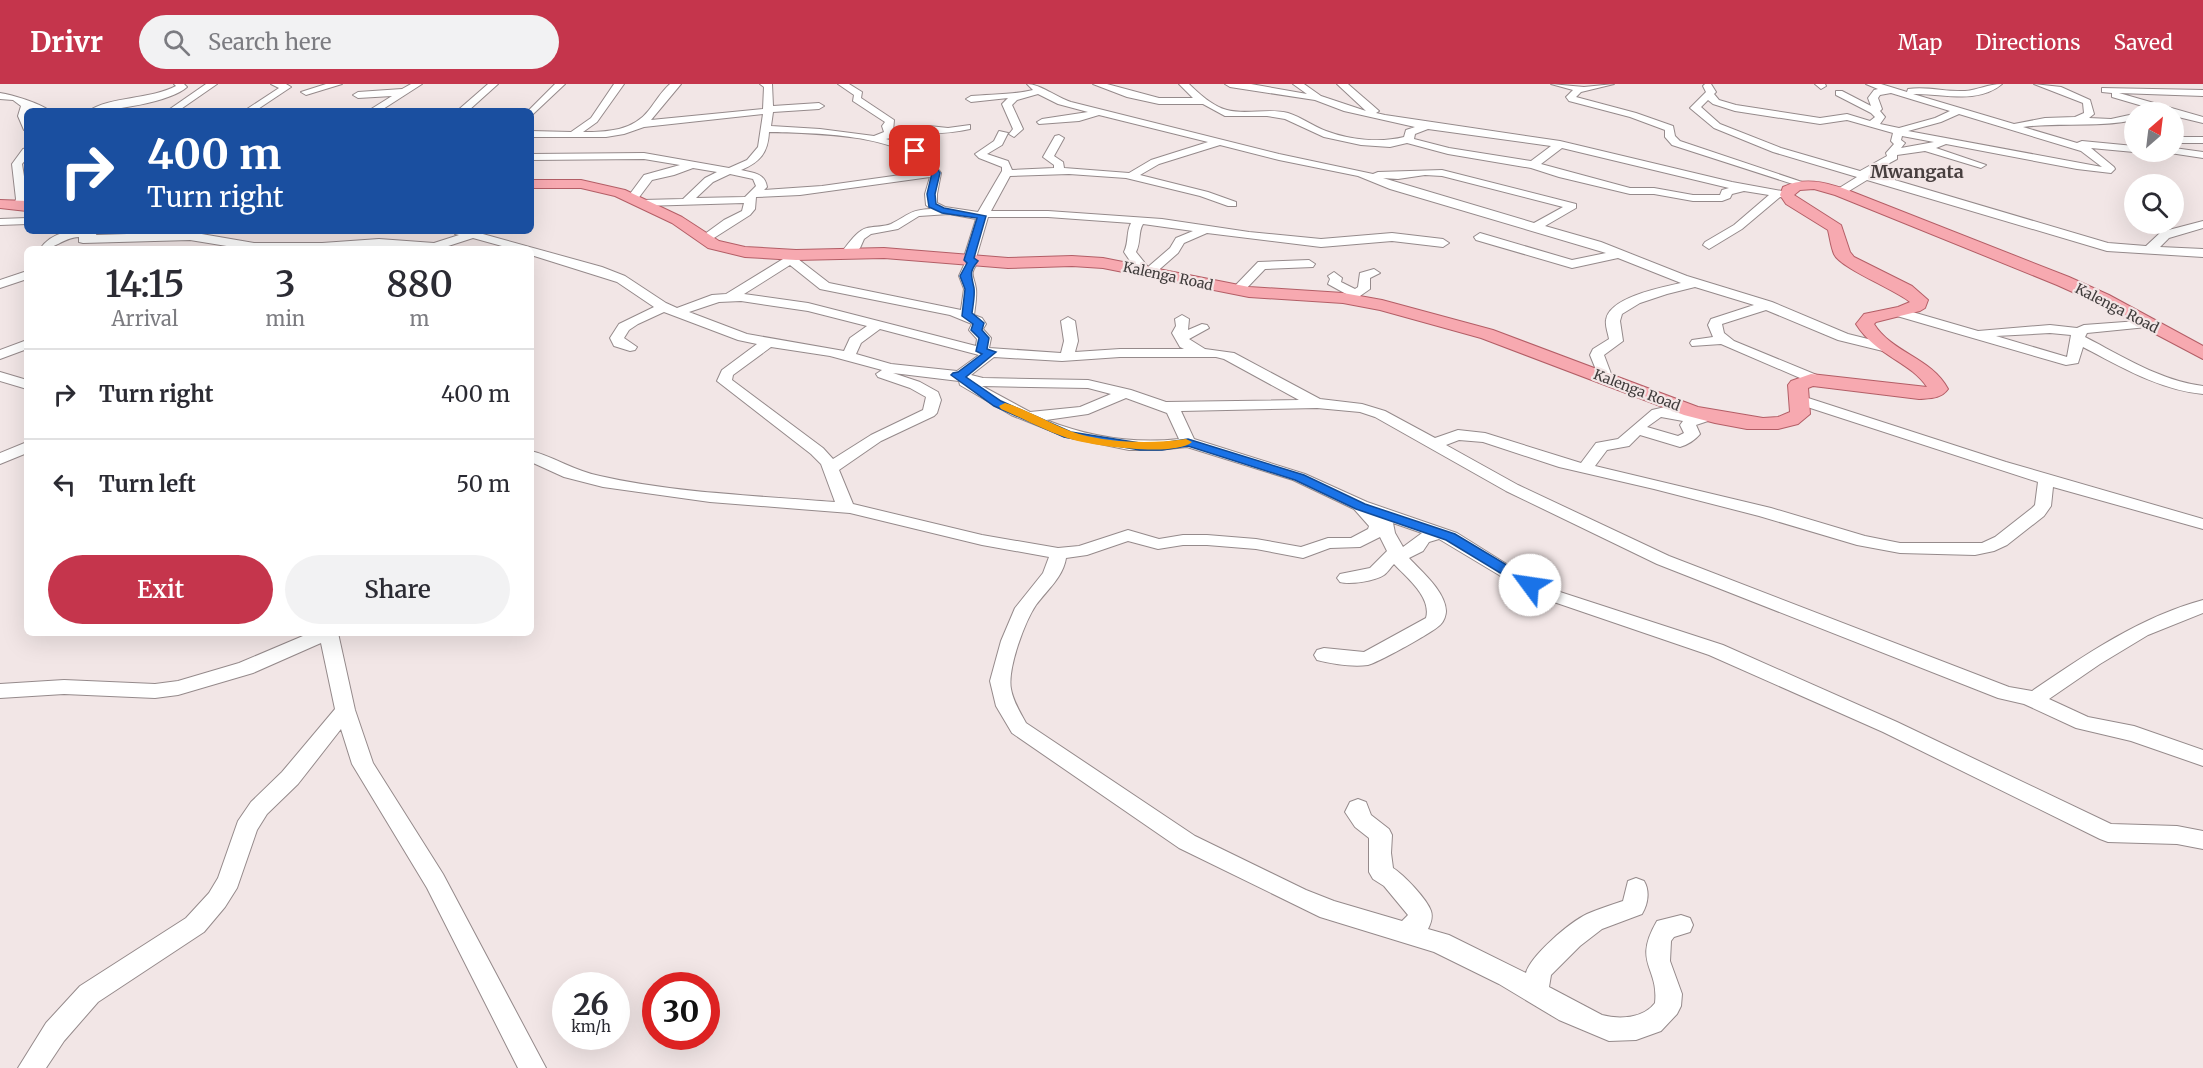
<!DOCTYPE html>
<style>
body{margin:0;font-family:Merriweather,serif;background:#f2f2f3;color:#2b2b33;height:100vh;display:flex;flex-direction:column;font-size:22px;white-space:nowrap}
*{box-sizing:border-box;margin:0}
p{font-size:20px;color:#7c7c81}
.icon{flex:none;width:33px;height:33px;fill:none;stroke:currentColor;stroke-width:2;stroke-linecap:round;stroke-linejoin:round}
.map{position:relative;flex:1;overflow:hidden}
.panel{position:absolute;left:24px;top:162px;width:510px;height:390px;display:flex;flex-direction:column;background:#fff;border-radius:9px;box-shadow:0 6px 24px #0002}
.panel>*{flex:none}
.guide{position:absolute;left:24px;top:24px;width:510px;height:126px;border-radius:9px;box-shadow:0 6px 24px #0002;background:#1a4fa0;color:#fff;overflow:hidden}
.needle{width:39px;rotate:28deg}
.tools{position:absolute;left:2124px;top:18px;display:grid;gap:12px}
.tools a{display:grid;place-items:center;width:60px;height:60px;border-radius:50%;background:#fff;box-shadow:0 6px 24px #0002;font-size:30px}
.speed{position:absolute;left:552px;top:888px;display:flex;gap:12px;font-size:30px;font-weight:700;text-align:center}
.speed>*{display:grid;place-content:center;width:78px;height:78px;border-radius:50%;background:#fff;box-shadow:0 6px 24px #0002;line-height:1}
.speed small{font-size:15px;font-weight:400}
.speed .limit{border:9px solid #d22;background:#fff;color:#111}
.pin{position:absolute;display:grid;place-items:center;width:51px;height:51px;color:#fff;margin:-26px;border-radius:12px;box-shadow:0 3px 9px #0006}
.me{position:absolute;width:66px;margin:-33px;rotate:301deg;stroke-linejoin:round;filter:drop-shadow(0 0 4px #0008)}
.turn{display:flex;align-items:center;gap:21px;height:126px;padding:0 24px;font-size:27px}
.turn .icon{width:78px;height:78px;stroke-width:2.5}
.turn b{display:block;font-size:42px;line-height:51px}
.eta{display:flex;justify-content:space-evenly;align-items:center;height:102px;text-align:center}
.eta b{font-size:36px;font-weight:600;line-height:42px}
.action{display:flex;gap:12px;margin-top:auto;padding:12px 24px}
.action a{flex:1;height:69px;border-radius:36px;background:#c5354c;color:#fff;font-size:24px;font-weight:600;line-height:69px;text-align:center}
.action a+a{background:#f2f2f3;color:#2b2b33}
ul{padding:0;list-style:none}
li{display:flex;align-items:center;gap:18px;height:90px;padding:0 24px;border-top:2px solid #e1e1e2}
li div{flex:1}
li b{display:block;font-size:22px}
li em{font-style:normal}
header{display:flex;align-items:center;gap:36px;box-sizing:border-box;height:84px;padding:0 30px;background:#c5354c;color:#fff}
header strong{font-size:28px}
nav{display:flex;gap:33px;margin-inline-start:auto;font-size:21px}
.search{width:420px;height:54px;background:#f2f2f3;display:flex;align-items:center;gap:15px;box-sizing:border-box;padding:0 21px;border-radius:33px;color:#7c7c81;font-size:22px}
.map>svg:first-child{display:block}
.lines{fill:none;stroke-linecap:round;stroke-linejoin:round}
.minor-casing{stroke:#958a8b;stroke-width:2}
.major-casing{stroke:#b35e66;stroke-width:2}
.minor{fill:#fff;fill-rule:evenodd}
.major{fill:#f7a9b0;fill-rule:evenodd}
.route{fill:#1a73e8;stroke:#114b97;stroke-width:1.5}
.slow{fill:#f59e0b}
.labels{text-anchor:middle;stroke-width:4.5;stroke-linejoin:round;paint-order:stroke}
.far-street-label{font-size:14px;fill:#403c3c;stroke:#f2e6e6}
.far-district-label{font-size:18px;font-weight:bold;fill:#483f3f;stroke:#f2e6e6}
</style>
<header>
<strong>Drivr</strong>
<div class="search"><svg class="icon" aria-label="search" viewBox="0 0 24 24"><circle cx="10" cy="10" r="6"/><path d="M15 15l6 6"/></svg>Search here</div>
<nav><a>Map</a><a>Directions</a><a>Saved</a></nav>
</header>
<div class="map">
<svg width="2203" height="984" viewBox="0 0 2203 984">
<rect width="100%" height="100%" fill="#f2e6e6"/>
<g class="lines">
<defs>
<path id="minor" d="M174 0H184L187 3C171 18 111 27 89 27 108 13 152 15 176 2Z
M206 0H217L178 27H167Z
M271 0H286L291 3 255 27H244L279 4Z
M326 0H342L306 11 301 8Z
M411 0H422L380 27H368L392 12 358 14 353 11 358 8 402 5Z
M488 0H498L468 27H457Z
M555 0H565L531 32V27H528Z
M614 0H624L597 38 583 48C607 48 633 47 649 26 656 17 661 8 670 0H681L651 36 763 25 764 3 760 0H772L773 22 819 19 824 22 819 25 773 28 771 42 820 45 874 52 884 48 882 42 885 38 853 17 854 11 838 0H849L862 8 861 14 894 36 893 47 929 42 948 44 970 41V45C942 52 914 47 886 55 910 61 927 68 941 89L937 110V119L945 123 978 128 1002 87V83L979 74 975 70 994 57 999 47 1008 49 1002 61 987 70 1008 77 1012 86 1054 84V81L1043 73 1055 52 1059 51 1064 54 1054 72 1063 78 1064 84 1129 89 1151 76 1208 58 1099 31 1079 37 1039 40 1037 38 1042 35 1088 28 1058 20 1038 10 1017 16 1012 21 1023 45 1014 53 1009 50 1013 45 1002 20 1008 14 971 18 966 15 971 12C992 10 1013 11 1033 6L1027 0C1040 0 1056 13 1071 18L1279 70 1373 90 1378 88 1442 86 1576 120V124L1545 142 1601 158 1687 192 1772 218 1848 250 1892 261 1894 264 1887 268 1838 256 1766 226 1722 240 1724 249 1734 257 1824 294 1826 297 1819 301 1814 300 1721 260 1692 262 1690 259 1692 256 1713 253 1708 241 1711 235 1754 221 1695 203 1667 210 1640 219 1622 230 1620 237 1623 257 1604 271 1613 295 1606 299 1601 298 1590 271 1593 265 1609 255C1608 249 1605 242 1606 236 1609 213 1663 203 1681 199L1618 174 1572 184 1476 156 1474 153 1480 149 1572 176 1606 169 1390 105 1358 92 1279 76 1220 61 1159 80 1140 91 1208 108 1236 118V122H1228L1200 112 1126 94 1069 90 1010 92 991 127H1048L1162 135 1249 148 1321 155 1392 149 1443 155 1449 159 1443 163 1392 157 1321 163 1207 149 1184 159 1178 169 1153 191 1139 190 1124 168C1129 158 1126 148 1131 139L1048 133H988L976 174 979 177C968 192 974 190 976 205 977 213 975 223 974 231L982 234 986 240 983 245 991 254 989 264 1061 269 1064 257 1061 237 1068 233 1075 237 1078 257 1075 268 1120 265H1184L1180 263 1172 249 1176 242 1175 235 1182 231 1189 235 1188 246 1202 240 1207 241 1209 244 1189 255 1205 265 1234 269 1320 315 1362 320 1385 327 1435 354 1458 346 1485 349 1581 379 1596 359 1618 355 1652 326 1665 323 1695 331H1708L1711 334 1708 337 1696 341 1700 350C1695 356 1687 361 1680 363L1640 351 1629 362 1607 366 1595 382 1771 424 1865 452 1900 459H1982L1995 453 2032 424 2035 421 2038 398 1795 319 1793 316 1795 313H1805L2006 378 2203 435V445L2053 403 2051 422 2044 432 2007 461 1994 467 1975 471 1900 469 1857 461 1759 432 1654 405 1559 383 1483 358 1459 356 1446 361 1518 401 1669 472 2009 603 2032 607C2085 571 2140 533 2203 516V529L2148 551 2100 580 2049 615 2088 633 2134 642 2203 666V682L2131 657 2076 644 2024 620 1998 614 1657 480 1506 407 1375 333 1360 328 1317 324 1181 327 1194 355 1305 390 1367 418 1457 449 1521 489 1560 508 1723 561 1897 638 2111 740 2177 742 2203 747V765L2177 760 2108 758 2100 755 1883 648 1709 571 1548 516 1509 497 1439 455 1429 458 1423 467 1409 474C1422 488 1445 507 1446 527 1446 531 1444 537 1441 540 1436 547 1377 579 1368 581 1352 583 1333 580 1317 576L1314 571 1317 566 1324 564 1364 568 1426 534C1432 513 1406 493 1394 480 1391 483 1388 488 1384 491 1375 497 1350 501 1340 498L1337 494 1340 490 1370 484 1387 467 1380 453 1360 463 1330 464 1303 474 1256 465 1207 461H1183L1158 465 1128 457 1087 471 1066 474C1063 493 1048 505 1036 521 1025 537 1007 585 1011 605 1013 617 1020 628 1026 639L1195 752 1306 806 1334 817 1402 837 1408 831 1384 802 1373 795 1369 788V754L1355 743 1345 728 1350 718 1358 715 1366 718 1371 731 1389 745 1392 751 1391 769 1393 784C1403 790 1427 815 1431 827 1433 833 1431 839 1428 845L1449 851 1526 889C1530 872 1570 838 1587 830 1598 825 1611 821 1623 817L1628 797 1636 794 1644 797C1650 807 1648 820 1642 830L1602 845 1580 862 1551 891 1549 903 1602 931C1620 936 1644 934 1655 919 1659 882 1632 880 1657 837L1681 831 1690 834 1693 841 1690 848 1674 853 1671 857 1670 877 1682 910 1681 922 1677 930 1661 947 1636 956 1609 957 1559 936 1499 900 1434 868 1320 833 1179 764 1012 649 996 622 990 597 1001 557 1015 524 1043 489 1049 473 982 461 850 429 710 418 603 403 564 393 531 378V367C555 373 574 387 600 392 675 409 759 412 835 418L821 380 811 370 717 297 722 286 757 260 738 256 664 228 638 240 629 246 624 254 637 263 635 266 630 267 614 262 610 254 619 240 654 223 617 198 531 171V165H513L473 154 439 165 379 163 245 165 190 156 83 159 79 158V153C62 154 56 165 40 165 54 145 74 147 97 147L96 151 190 148 254 159H322L379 155 434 159 459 151 455 150 454 147H472L602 183 625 192 666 219 677 224 712 211 726 210 796 167 802 171 798 175 829 199 961 226 964 205 959 192 965 179 963 176 976 135 949 130 919 132 898 145 871 150 864 155 860 164 850 173H842L840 170C847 162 857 146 867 144 875 142 884 143 891 140 909 131 909 126 931 125L926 121 925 110 930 93 800 111 756 113 755 125 750 131 706 159 700 155 702 152 724 136 742 127 744 119 643 122 637 119 643 116 683 115 705 94 717 88 693 84 674 91 652 96 637 116 633 117 627 114 644 91 680 81 644 75 531 76V70L644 69 729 84 747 76 758 63 763 30 644 43 624 50 606 53H531V47L571 48 591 34ZM769 48C811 49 903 49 929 87L822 102 764 106 767 103C765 89 753 89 741 86 760 78 768 69 769 48ZM730 90 753 95 756 102 745 113 696 114 713 98ZM1425 91 1442 92 1563 123 1534 139 1383 94 1398 95ZM1143 140 1193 147 1176 154 1170 164 1148 183 1136 168C1141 158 1138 148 1143 140ZM790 181 820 205 950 231 972 240 969 246 977 255 976 262 808 219 744 210ZM741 217 808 227 867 242 850 254 844 267 747 250 689 228 719 218ZM880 245 979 271 957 287 891 280 856 270 861 259ZM771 263 830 272 882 286 876 290 878 293 910 304 926 313 923 326 871 351 833 375 823 364 732 296 733 291ZM994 273 1062 277 1120 273H1216L1224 275 1299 316 1166 318 1131 306 1088 296 983 294 971 291ZM893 289 959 297 960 301 1011 331 1066 353 1129 366H1158L1187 363 1293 396 1354 425 1369 442 1368 445 1351 454H1328L1301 463 1256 455 1207 451H1183L1159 455 1128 446 1079 462 1058 464 982 451 853 420 839 386 881 357 934 332 937 329 941 316 938 308 920 298ZM982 302 1088 304 1111 310 1080 323 1030 328ZM1126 314 1167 329 1179 355C1133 360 1089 353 1046 336L1088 330ZM1661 333 1683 337 1680 341 1684 349 1678 352 1647 343ZM1393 439 1422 449 1403 463 1395 449Z
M1093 0H1107L1159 14H1193L1179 0H1189C1199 10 1214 23 1227 26 1246 31 1268 24 1288 29 1301 33 1313 42 1326 47 1350 56 1380 59 1404 53L1406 46 1415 43 1344 27 1315 16 1230 3 1225 0H1251L1307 10 1293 0H1304L1321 12 1366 27 1337 0H1348C1358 9 1369 18 1379 27L1376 29 1385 31 1560 57 1732 98 1787 108 1793 111 1787 114 1780 113 1742 145 1709 165 1703 161 1705 158 1734 141 1769 111 1744 107 1732 110 1730 114 1722 117H1693L1654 110H1630L1559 93 1531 84 1448 70 1407 59 1390 63 1361 61 1324 53 1285 35 1267 32H1225L1203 20H1159L1127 13ZM1428 45 1551 62 1531 77 1449 64 1414 55 1415 50ZM1562 64 1729 104 1722 106 1720 111H1693L1654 104H1630L1541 80Z
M1551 0 1584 3 1614 0 1581 8 1576 13 1636 29 1673 42 1675 52 1680 57 1808 100 1807 102H1799L1672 61 1665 53V46L1630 33 1569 17 1566 13 1573 6Z
M1705 0H1711L1716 8 1714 10 1719 16 1736 21 1820 34 1847 30 1870 37 1875 33 1871 29 1836 11V7H1842L1871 22 1868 14 1874 6 1878 5 1866 0H1881L1907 8 1908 5C1927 2 1946 8 1965 7 1978 6 1988 0 2002 0 1977 21 1942 9 1913 10L2014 40 2045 34 2075 33 2084 29 2083 19 2034 0 2061 3 2090 16 2094 30 2089 34 2111 35 2134 30V36C2098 44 2061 38 2023 43L2077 59 2082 57 2134 62 2136 68H2134L2091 64 2114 83 2115 85 2111 89 2077 85 1946 60 1936 64 1986 81 1981 84 1925 67 1897 71V75L1871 89 2108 159 2146 162 2161 148 2203 137V144L2169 154 2160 163 2203 165V173L2107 167 1867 96 1844 110H1836V106L1857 93 1773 68 1714 44 1690 24 1706 8 1703 2ZM1891 9 1950 27 1935 34 1899 44 1880 40 1885 33 1880 27 1882 25 1878 14 1880 11ZM1708 16 1713 20 1735 27 1820 40 1847 36 1893 49 1891 57 1894 60 1886 69 1887 72 1860 87 1781 64 1720 40 1701 23ZM1959 30 2081 67 2102 83 1908 47 1941 38ZM1902 52 1934 58 1901 64 1905 59 1901 56Z
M1815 0H1825L1826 2 1821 5Z
M2102 4 2203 6V12L2119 9 2203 33V39L2174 32V28H2163L2112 13V9L2102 8Z
M0 9C13 11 39 19 50 27H27V47L24 46 18 32 21 22 13 16 0 15Z
M2174 53H2203V59H2174Z
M27 64V74L22 80 27 111 24 123 20 124 14 121 16 115 12 80 23 65Z
M2174 64 2203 68V74L2170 69 2169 68H2174Z
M27 134V140L0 141V135Z
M1309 176 1315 180 1313 183 1265 185 1242 209H1232L1231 206 1258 178Z
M1374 185 1380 189 1370 194V205L1360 212 1357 219H1347L1346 216 1348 211 1328 200 1330 195 1328 192 1334 188 1342 194 1341 198 1355 205 1358 203 1360 189Z
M27 187V195L0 204V196Z
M1902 225 1978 247 2050 241 2077 244 2084 241 2152 236 2154 239 2152 242 2147 243 2087 249 2085 253C2122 272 2161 297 2203 302V310C2160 306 2121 283 2083 263L2078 279 2066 281 1897 232 1895 229 1897 226ZM2050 249 2071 251 2067 273 1996 252Z
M27 256V265L0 275V266Z
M0 288 27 296V305L0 297Z
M27 358V369L0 380V369Z
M310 549H338L355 626 373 679 443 790 546 984H518L427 804 352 680 341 645 298 700 267 730 257 746 237 804 225 823 204 848 98 918 64 957 46 984H18L46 939 80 902 186 834 209 809 218 794 238 737 251 718 282 688 335 625 321 559 253 589 178 611 155 614 64 610 0 614V600L64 596 155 600 178 597 239 579Z"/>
<path id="major" d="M531 96H581L625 106 682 133 719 157 745 163 796 166 884 164 1008 174 1072 172 1103 174 1249 203 1343 209 1382 216 1493 246 1698 323 1763 334 1778 333 1790 328 1788 301 1791 297 1811 290 1927 303C1911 278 1876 272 1856 240L1864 230 1898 223 1910 218C1894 205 1840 184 1834 170 1831 163 1830 154 1828 146L1786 120 1780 111 1783 103C1804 93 1824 98 1845 105L2069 193 2109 211 2203 262V275L2097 219 2057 201 1835 111 1814 105 1800 106 1794 111 1841 141 1850 168 1854 173 1912 202 1928 216 1925 224 1920 227 1876 238 1874 240C1892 269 1932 274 1948 305 1941 315 1930 314 1919 315L1813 302 1808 304 1810 330 1798 340 1778 345H1747L1715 339 1684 331 1481 254 1380 226 1343 219 1249 213 1103 184 1072 182 1008 184 884 174 796 176 745 173 708 164 672 139 615 112 581 104H531Z
M0 116 27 117V127L0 124Z"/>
</defs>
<use href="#minor" class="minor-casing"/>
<use href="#major" class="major-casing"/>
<use href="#minor" class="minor"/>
<use href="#major" class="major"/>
</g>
<path class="route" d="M912 66C925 65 933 79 940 89L935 110 936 120 944 124 986 132 974 174 978 177C969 188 971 190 974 204 975 211 973 221 972 229L984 239 982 246 989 254 987 265 996 268 966 293 1001 317 1071 348 1140 359H1162L1188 355 1304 391 1365 420 1455 450 1535 498 1537 501 1535 504H1525L1446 456 1356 425 1295 396 1188 362 1162 366H1140L1064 353 994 322 951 291 953 289 958 288 982 270 976 267 979 254 971 246 973 240 962 232 965 205 960 192 967 179 964 176 977 134 942 129 929 123 927 110 932 89 925 79 912 69Z"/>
<path class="slow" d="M1005 319C1030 326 1053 342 1079 350 1112 359 1152 360 1186 355L1192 358C1175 373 1096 362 1074 356 1049 349 1024 335 1001 325L999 322Z"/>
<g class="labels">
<g class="far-street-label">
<text transform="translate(1168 192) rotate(12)" y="5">Kalenga Road</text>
<text transform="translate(2117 224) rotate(27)" y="5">Kalenga Road</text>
<text transform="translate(1637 306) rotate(21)" y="5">Kalenga Road</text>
</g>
<g class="far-district-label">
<text x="1917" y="94">Mwangata</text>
</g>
</g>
</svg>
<div class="tools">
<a><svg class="needle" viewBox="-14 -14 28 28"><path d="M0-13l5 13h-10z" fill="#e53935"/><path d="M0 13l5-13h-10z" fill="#7c7c81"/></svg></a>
<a><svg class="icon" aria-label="search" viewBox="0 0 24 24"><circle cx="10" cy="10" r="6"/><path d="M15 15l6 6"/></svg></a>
</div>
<div class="speed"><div>26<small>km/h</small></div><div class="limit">30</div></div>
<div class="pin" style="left:915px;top:67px;background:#d93025"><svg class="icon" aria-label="arrive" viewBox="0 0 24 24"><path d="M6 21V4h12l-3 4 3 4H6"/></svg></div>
<svg class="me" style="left:1530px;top:501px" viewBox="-20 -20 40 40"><circle r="19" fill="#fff"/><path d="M0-13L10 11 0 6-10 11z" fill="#1a73e8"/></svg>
<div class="guide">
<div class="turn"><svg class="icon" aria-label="right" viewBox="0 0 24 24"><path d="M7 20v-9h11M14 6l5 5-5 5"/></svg><div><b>400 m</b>Turn right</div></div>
</div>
<section class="panel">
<div class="eta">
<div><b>14:15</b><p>Arrival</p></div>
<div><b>3</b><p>min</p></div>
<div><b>880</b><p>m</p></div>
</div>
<ul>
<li><svg class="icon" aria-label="right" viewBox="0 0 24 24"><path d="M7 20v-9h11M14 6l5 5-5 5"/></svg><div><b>Turn right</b></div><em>400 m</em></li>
<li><svg class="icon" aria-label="left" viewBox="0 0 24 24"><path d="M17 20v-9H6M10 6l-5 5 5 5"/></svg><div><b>Turn left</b></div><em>50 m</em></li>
</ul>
<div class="action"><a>Exit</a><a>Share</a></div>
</section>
</div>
